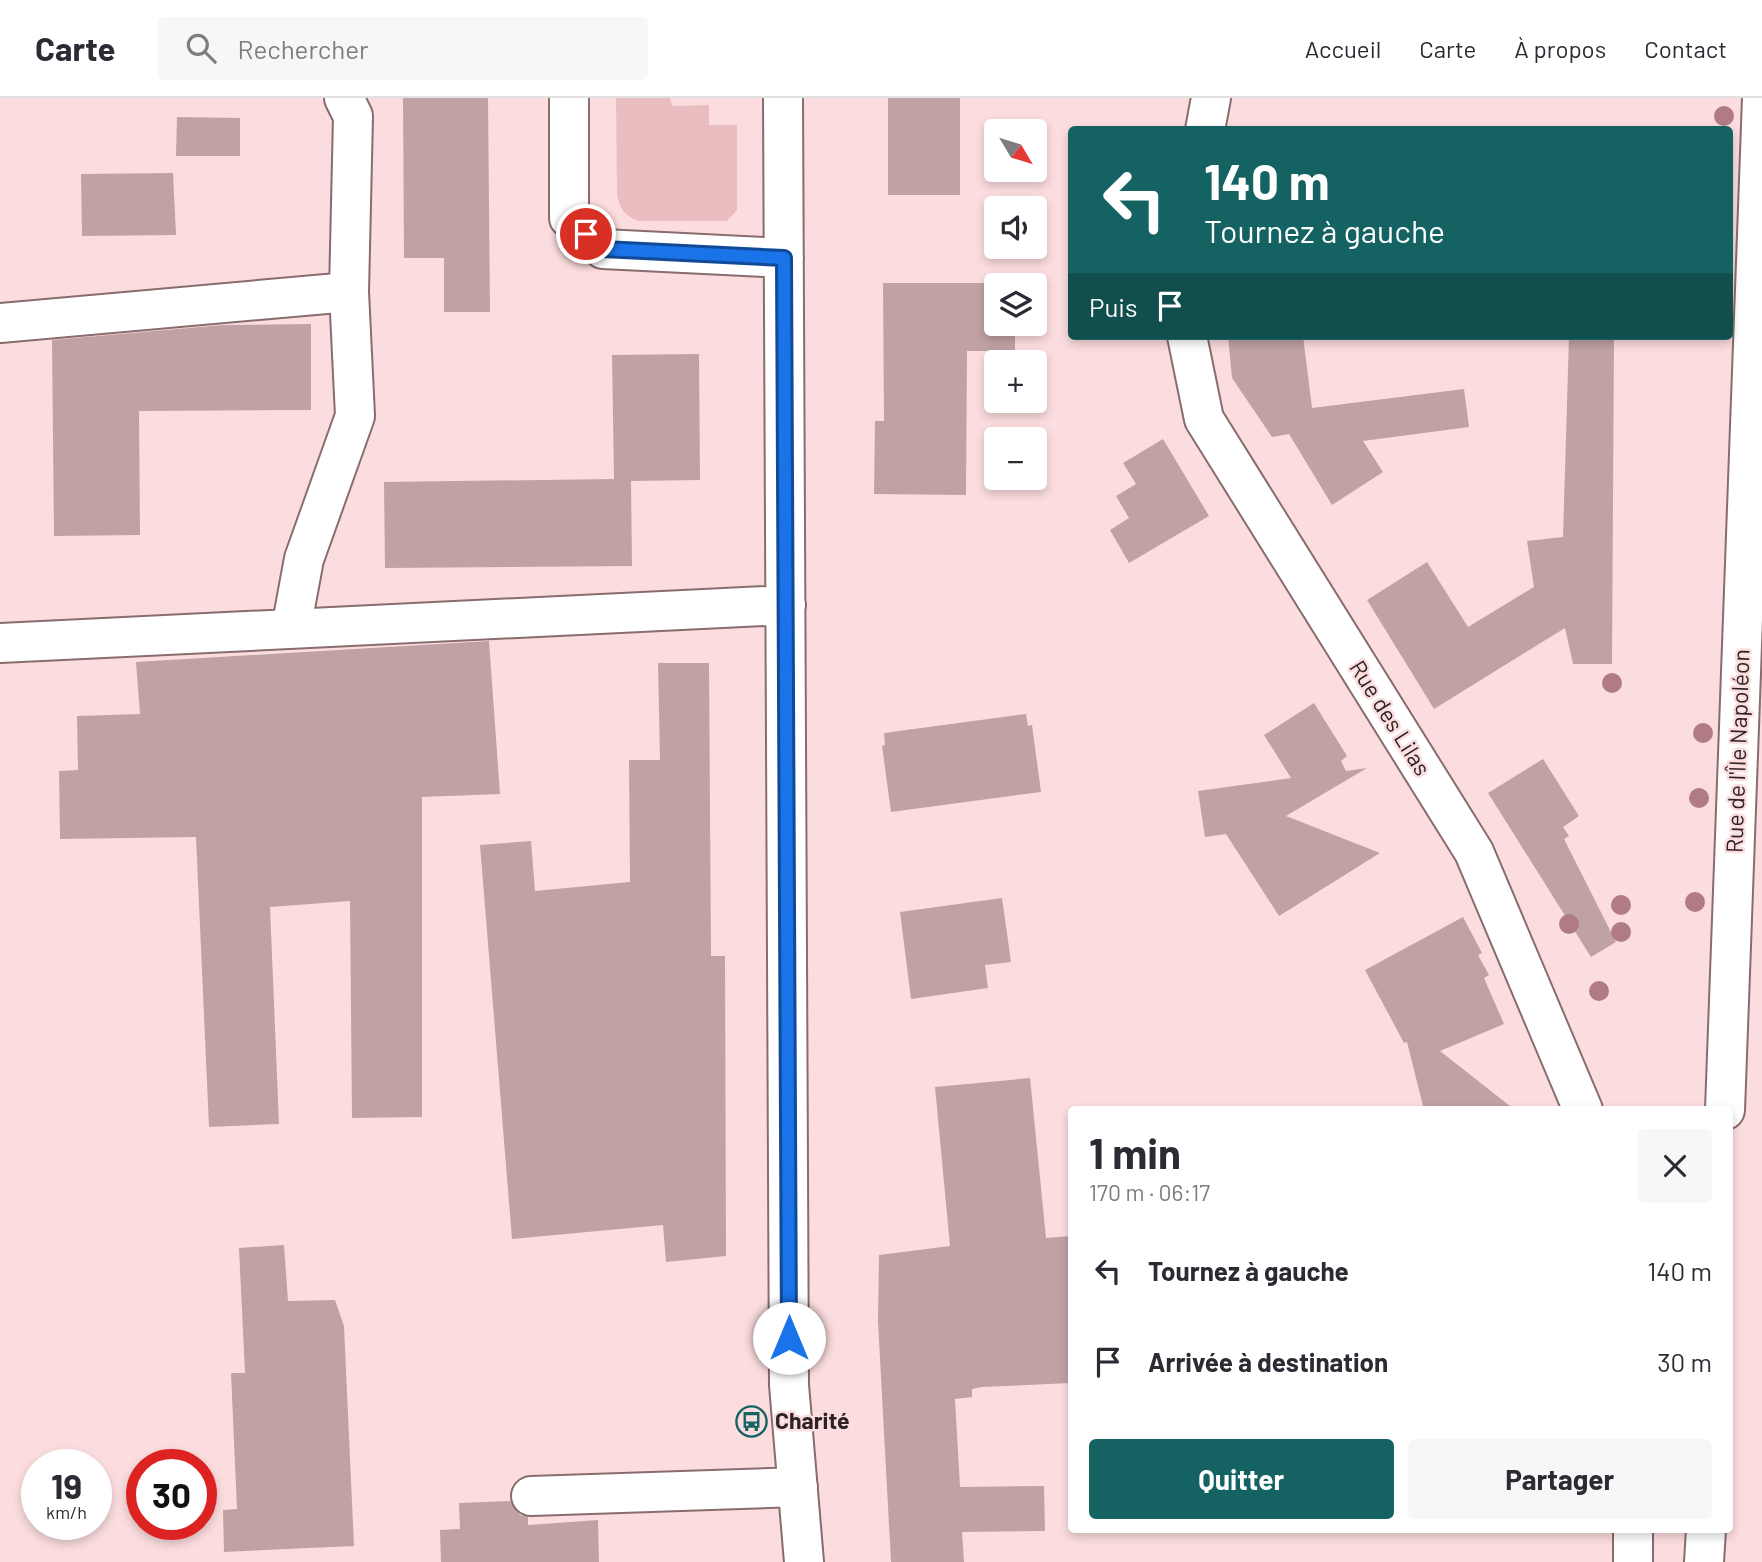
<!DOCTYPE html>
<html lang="fr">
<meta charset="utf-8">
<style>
body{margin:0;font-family:Barlow,sans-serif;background:#f7f7f7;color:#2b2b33;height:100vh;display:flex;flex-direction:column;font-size:26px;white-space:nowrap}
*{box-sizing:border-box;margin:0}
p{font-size:23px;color:#7c7c81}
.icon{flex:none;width:38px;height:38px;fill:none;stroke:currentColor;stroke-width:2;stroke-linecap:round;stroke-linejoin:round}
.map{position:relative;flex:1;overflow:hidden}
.drawer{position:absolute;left:1068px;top:1008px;width:665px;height:427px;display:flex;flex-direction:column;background:#fff;border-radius:7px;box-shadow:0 4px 10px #0003}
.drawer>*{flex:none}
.top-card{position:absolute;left:1068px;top:28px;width:665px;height:214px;border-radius:7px;box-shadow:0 4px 10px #0003;background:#146362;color:#fff;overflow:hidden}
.needle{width:46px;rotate:128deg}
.buttons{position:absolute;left:984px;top:21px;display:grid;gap:14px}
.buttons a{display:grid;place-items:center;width:63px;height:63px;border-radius:7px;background:#fff;box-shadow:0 4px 10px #0003;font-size:35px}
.speed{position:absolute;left:21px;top:1351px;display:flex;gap:14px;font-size:35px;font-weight:700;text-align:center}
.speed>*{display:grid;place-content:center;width:91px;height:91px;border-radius:50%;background:#fff;box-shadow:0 4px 10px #0003;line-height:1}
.speed small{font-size:18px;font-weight:400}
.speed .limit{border:10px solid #d22;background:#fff;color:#111}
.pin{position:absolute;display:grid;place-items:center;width:60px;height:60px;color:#fff;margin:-30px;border:4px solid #fff;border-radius:50%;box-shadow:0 2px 7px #0007}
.me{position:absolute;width:77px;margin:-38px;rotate:0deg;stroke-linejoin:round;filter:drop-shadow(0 0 5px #0008)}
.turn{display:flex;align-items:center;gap:24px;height:147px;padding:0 21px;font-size:32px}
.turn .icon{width:91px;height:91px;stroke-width:2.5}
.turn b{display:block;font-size:49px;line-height:60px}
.then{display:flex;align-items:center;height:66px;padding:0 21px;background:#0003;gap:14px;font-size:26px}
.round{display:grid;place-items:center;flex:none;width:74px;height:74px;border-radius:7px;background:#f7f7f7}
.overview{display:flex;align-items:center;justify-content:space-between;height:119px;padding:0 21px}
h1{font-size:42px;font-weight:700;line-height:52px}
.cta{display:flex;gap:14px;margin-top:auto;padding:14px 21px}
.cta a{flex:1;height:80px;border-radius:7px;background:#146362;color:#fff;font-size:28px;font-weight:700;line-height:80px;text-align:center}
.cta a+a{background:#f7f7f7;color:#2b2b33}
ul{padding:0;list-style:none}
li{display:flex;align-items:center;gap:21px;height:91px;padding:0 21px}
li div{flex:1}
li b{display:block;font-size:26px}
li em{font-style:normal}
header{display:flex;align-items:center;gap:42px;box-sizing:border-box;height:98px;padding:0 35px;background:#fff;border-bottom:2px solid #e1e1e2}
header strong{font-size:33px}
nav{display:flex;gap:38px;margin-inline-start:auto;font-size:24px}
.search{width:490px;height:63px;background:#f7f7f7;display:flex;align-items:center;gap:18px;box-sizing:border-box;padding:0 24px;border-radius:7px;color:#7c7c81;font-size:26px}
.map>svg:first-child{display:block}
.green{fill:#eabdc1}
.building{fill:#c0a2a4}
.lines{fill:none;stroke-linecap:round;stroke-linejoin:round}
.minor-casing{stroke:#886c6e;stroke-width:42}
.major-casing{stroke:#886c6e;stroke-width:42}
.minor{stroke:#fff;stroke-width:38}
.major{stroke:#fff;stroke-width:38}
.tree{fill:#b07b82}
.route-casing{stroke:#114b97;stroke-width:18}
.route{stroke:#1a73e8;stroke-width:12}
.labels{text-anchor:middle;stroke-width:5;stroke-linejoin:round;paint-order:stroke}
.street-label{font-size:23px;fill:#2e2324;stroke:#fcdddf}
.poi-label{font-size:23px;font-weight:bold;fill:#2e2324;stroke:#fcdddf;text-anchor:start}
</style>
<header>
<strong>Carte</strong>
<div class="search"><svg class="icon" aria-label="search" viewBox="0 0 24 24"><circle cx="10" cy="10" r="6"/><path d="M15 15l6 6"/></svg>Rechercher</div>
<nav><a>Accueil</a><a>Carte</a><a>À propos</a><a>Contact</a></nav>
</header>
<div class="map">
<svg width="1762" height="1464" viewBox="0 0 1762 1464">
<rect width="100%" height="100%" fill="#fcdddf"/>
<path class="green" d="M616 0H670L672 8 709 7V27H737V112L727 123H638C624 117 620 111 617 96Z"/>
<path class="building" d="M403 0H488L490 214H444V160H404Z
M888 0H960V97H888Z
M177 19 240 20V58H176Z
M173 75 176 137 82 138 81 76Z
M883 185H1015L996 187V226H1015V253H967L966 397 874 396 875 323H884Z
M311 226V312L139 313 140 437 54 438 52 242 223 227Z
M1228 238H1303L1312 310 1464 291 1469 329 1363 343 1383 374 1332 407 1289 336 1272 339 1232 280Z
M1569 238H1614L1612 566H1573L1565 530 1434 611 1367 502 1427 464 1468 529 1534 489 1527 443 1563 439Z
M699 256 700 382 631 383 632 468 385 470 384 384 614 381 612 257Z
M1163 341 1209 418 1129 465 1110 432 1129 420 1116 398 1136 386 1123 365Z
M489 543 500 696 422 699V1019L352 1020 350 803 270 809 279 1026 209 1029 196 739 60 741 59 673 78 672 77 618 140 616 136 564Z
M658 565H709L711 858H725L726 1158 666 1164 663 1127 512 1141 480 747 531 743 535 793 630 784 629 662H660Z
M1314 605 1347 658 1341 663 1346 673 1367 670 1286 718 1380 755 1279 818 1226 736 1205 739 1198 693 1291 680 1264 637Z
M1026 616 1028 628 1032 627 1041 694 891 714 882 648 885 647 884 635Z
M1543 661 1579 718 1563 729 1569 738 1564 741 1616 844 1591 859 1488 695Z
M1002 800 1011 864 985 867 988 890 911 901 900 814Z
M1463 819 1482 855 1478 857 1489 877 1484 880 1504 926 1440 953 1515 1012H1424L1407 944 1404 945 1365 872Z
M1030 980 1046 1140 1071 1138V1285L982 1289 972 1291V1299L955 1301 960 1389 1044 1388 1045 1433 962 1434 964 1464H891L878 1223 879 1157 950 1148 935 989Z
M284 1147 288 1203 335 1202 344 1228 354 1448 224 1454 223 1412 237 1411 231 1275H245L239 1150Z
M510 1403 520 1417 528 1419V1427L598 1422 599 1464H441L440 1432 460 1431 459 1405Z"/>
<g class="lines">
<defs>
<path id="minor" d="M569 0V120L603 151 784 160
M783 0 789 1287 804 1464
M1205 32 1211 0
M0 225 349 194
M1187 238 1204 321 1474 754 1583 1012
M291 531 304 461 355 318 349 194 353 18 344 0
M0 545 786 507
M531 1398 798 1389
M1633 1464V1432"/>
<path id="major" d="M1725 1012 1762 0
M1704 1464 1706 1432"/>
</defs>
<use href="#minor" class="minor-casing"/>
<use href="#major" class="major-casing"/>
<use href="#minor" class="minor"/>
<use href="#major" class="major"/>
</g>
<g class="tree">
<circle cx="1724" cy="18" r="10"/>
<circle cx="1612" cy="585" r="10"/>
<circle cx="1703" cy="635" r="10"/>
<circle cx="1699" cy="700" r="10"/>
<circle cx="1695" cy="804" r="10"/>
<circle cx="1621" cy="807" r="10"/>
<circle cx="1569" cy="826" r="10"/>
<circle cx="1621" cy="834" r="10"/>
<circle cx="1599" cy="893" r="10"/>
</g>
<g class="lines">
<defs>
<path id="route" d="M586 136 603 151 784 160 789 1240"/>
</defs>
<use href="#route" class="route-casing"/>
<use href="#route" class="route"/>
</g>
<defs>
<symbol id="bus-ring" viewBox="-11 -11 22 22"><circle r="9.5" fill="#fcdddf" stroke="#146362" stroke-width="1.5"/><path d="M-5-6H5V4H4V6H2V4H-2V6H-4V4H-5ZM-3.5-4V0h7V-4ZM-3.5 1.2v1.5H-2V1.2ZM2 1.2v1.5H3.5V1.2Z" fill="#146362"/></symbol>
</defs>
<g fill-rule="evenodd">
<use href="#bus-ring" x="734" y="1306" width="35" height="35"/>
</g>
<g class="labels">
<g class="street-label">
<text transform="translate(1390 620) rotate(58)" y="8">Rue des Lilas</text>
<text transform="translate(1738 653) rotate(-88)" y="8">Rue de l'Île Napoléon</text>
</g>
<g class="poi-label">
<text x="775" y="1331">Charité</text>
</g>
</g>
</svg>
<div class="buttons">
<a><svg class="needle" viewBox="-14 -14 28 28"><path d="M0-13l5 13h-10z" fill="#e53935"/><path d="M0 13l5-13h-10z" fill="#7c7c81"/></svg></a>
<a><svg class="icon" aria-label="sound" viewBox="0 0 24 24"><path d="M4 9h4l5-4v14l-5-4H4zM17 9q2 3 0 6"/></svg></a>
<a><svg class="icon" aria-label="layers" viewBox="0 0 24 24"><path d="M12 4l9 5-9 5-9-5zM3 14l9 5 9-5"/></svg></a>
<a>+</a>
<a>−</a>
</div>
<div class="speed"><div>19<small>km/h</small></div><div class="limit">30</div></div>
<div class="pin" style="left:586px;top:136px;background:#d93025"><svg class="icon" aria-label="arrive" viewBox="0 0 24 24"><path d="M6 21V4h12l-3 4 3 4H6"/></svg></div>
<svg class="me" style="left:789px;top:1240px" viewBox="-20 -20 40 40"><circle r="19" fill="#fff"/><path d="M0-13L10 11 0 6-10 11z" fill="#1a73e8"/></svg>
<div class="top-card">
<div class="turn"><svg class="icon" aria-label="left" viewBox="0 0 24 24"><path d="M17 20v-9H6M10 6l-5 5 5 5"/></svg><div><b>140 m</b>Tournez à gauche</div></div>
<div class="then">Puis<svg class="icon" aria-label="arrive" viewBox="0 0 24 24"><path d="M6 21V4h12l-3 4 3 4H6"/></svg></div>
</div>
<section class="drawer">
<div class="overview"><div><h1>1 min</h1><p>170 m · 06:17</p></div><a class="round"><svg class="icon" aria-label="close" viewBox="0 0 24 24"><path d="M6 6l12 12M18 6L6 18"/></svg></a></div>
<ul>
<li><svg class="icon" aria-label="left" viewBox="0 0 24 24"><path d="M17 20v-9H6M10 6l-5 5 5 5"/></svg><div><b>Tournez à gauche</b></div><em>140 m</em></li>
<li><svg class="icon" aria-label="arrive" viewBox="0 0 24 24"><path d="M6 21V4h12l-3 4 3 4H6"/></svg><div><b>Arrivée à destination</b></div><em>30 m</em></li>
</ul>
<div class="cta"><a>Quitter</a><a>Partager</a></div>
</section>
</div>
